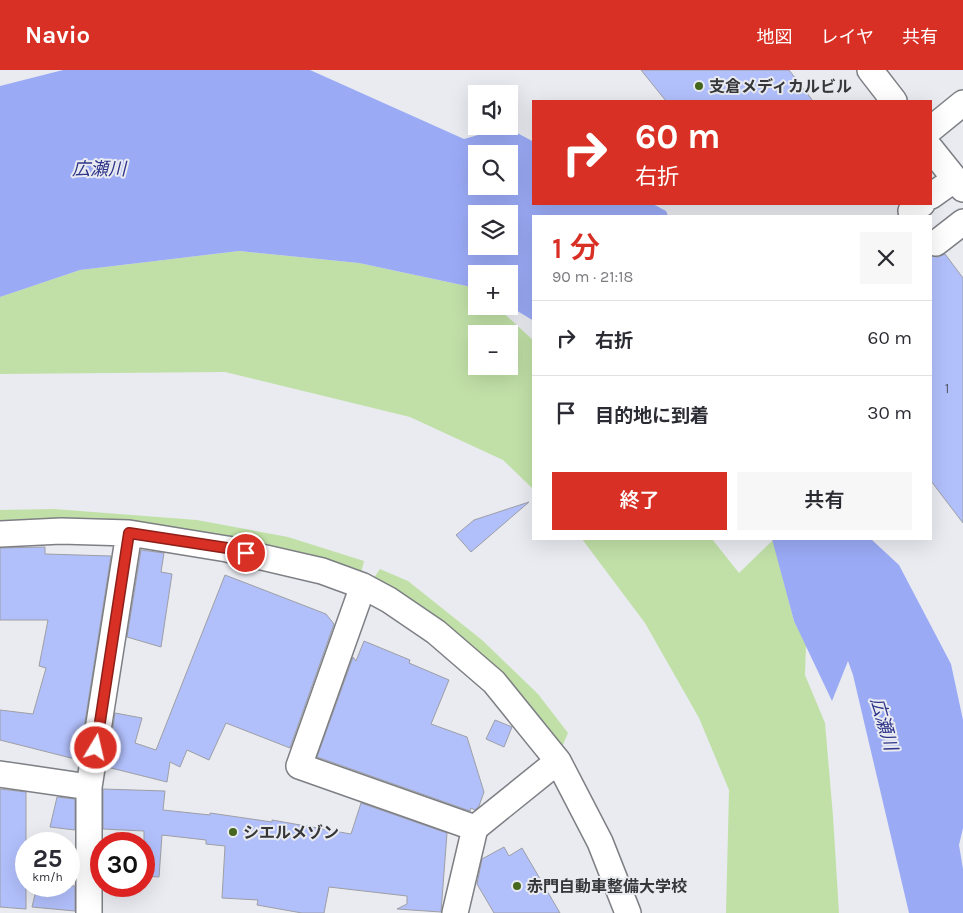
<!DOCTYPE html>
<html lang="ja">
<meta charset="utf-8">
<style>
body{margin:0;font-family:Karla,"Noto Sans JP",sans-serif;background:#f7f7f7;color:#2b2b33;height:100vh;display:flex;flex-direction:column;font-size:19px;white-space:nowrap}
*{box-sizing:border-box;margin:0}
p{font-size:16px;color:#7c7c81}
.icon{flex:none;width:28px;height:28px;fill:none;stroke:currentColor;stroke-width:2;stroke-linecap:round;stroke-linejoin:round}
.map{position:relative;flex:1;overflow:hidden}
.sheet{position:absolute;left:532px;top:145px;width:400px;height:325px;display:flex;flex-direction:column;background:#fff;border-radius:0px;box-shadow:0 5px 20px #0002}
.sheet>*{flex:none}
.guide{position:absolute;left:532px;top:30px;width:400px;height:105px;border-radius:0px;box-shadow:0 5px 20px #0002;background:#d93025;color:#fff;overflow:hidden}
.tools{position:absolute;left:468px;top:15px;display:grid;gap:10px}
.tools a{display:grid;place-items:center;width:50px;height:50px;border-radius:0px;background:#fff;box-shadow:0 5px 20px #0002;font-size:25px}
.speed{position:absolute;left:15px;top:762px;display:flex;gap:10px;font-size:25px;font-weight:700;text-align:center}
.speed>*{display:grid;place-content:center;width:65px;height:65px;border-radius:50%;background:#fff;box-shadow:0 5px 20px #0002;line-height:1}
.speed small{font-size:12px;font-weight:400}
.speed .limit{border:8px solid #d22;background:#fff;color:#111}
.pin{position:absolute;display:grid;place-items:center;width:42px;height:42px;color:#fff;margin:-21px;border:2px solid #fff;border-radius:50%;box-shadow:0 1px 5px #0007}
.me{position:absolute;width:55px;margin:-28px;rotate:9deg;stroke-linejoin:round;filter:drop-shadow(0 0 4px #0008)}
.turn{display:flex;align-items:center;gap:18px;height:105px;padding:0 20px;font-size:22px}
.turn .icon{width:65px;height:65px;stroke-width:2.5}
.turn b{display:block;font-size:35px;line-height:42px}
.round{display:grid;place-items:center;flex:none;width:52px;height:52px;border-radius:0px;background:#f7f7f7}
.summary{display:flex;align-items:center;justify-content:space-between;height:85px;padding:0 20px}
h1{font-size:30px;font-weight:600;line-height:38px;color:#d93025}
.button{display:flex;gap:10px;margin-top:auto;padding:10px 20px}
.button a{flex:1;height:58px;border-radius:0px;background:#d93025;color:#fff;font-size:20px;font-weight:600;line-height:58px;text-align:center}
.button a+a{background:#f7f7f7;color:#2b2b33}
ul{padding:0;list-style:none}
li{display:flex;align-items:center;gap:15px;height:75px;padding:0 20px;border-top:1px solid #e1e1e2}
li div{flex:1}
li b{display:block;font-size:19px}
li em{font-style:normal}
header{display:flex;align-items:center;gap:30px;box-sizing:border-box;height:70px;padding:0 25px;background:#d93025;color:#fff}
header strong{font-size:24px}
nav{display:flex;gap:28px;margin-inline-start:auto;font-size:18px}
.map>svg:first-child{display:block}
.green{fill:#c1e0a7;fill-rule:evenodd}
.water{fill:#9aaaf5;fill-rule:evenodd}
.building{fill:#b1bffb;stroke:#9e9fa5}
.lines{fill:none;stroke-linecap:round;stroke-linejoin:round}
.minor-casing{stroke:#7d7f84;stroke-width:28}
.minor{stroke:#fff;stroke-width:25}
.route-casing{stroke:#8d1f18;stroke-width:12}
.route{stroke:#d93025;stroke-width:9}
.poi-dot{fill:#45671e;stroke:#e9ebf1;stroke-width:2}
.labels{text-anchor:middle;stroke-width:4;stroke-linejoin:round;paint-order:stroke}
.number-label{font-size:14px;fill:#55596a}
.poi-label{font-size:16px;font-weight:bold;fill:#363739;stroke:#e9ebf1;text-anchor:start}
.water-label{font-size:18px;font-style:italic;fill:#2f368a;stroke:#e9ebf1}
</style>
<header>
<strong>Navio</strong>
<nav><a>地図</a><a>レイヤ</a><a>共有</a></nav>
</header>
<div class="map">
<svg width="963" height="843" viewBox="0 0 963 843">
<rect width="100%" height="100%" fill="#e9ebf1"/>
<path class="green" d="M239 181 359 193 476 218V236H496L534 271V420L503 390 410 347 225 302 0 304V227L80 200ZM476 264H509V296H476Z
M54 439 197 450 288 467 364 491 361 503 297 483 218 465 136 458 0 453V440Z
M582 469H712L739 503 773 470 794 551 806 575 805 605 825 653 833 746 839 843H726L729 720 699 648 645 553Z
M380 499 408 511 482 570 538 624 568 663 562 677 373 509Z"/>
<path class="water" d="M63 0H310L464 69 506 57 534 72V134H653L666 141 668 146H534V251L509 236V204H476V218L359 193 239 181 80 200 0 227V16ZM476 84H509V116H476ZM476 144H509V176H476Z
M772 469H871L899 495 951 594 963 650V758L959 775 963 799V843H909L853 605 848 591 832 631 794 551Z"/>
<path class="building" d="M641 0H789L813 31H666Z
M945 184 963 208V453L931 411V186L938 187Z
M529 432 471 482 456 465 474 450Z
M45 477V484L111 486 79 690 0 670V640L33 644 46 598 39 596 48 550H0V478Z
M141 480 164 483 161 502 172 504 161 577 127 567Z
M225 505 326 544 334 554 290 678 226 653 209 690 187 680 180 697 170 692 167 712 107 697 115 643 142 648 135 673 156 680Z
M364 571 410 590 409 593 449 610 431 654 467 667 484 722 479 736 475 740 471 738 470 741 317 687 353 587 356 591Z
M495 650 512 657 504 677 486 669Z
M0 719 26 722V839L0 837Z
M103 719 165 721 163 740 210 745V743L272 752V750L351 764 361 733 447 763 441 842 397 839 407 834V826L329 817 324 843H302L257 835 258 830 222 828 225 776 206 774V770L162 765 159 807 144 806V761L103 759Z
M57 727 75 729V760L50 757Z
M504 777 509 786 522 778 560 843H494L477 814 482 789Z
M37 816H75V841L32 837Z"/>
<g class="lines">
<defs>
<path id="minor" d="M870 0 894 31
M931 59 963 33
M931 79 963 119
M931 126 955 109
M911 141 922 134
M936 173 963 152
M0 464 61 461 129 463 227 479 322 501 363 516 389 530 436 562 494 612 558 691 600 772 628 843
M363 516 299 696 475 758 558 691
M0 704 89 717V843
M89 717 129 463
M455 843 475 758"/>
</defs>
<use href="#minor" class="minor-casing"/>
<use href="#minor" class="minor"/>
</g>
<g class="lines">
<defs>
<path id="route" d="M96 678 129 463 227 478 246 483"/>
</defs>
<use href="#route" class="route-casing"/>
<use href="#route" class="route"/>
</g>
<g class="poi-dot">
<circle cx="699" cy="16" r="5"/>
<circle cx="233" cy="762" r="5"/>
<circle cx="517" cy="816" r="5"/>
</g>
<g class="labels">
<g class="number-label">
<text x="947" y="323">1</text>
</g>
<g class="poi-label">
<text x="709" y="22">支倉メディカルビル</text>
<text x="243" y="768">シエルメゾン</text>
<text x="527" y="822">赤門自動車整備大学校</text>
</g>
<g class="water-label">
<text x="99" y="105">広瀬川</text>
<text transform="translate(884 654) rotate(74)" y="6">広瀬川</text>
</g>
</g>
</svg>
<div class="tools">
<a><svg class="icon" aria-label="sound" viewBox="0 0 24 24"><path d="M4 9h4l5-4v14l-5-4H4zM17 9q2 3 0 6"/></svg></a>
<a><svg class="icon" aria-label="search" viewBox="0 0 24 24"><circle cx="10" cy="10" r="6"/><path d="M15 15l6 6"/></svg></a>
<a><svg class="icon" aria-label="layers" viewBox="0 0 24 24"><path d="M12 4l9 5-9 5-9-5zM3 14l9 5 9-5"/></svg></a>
<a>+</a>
<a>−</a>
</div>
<div class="speed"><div>25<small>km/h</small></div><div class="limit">30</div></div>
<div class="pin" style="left:246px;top:483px;background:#d93025"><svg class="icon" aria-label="arrive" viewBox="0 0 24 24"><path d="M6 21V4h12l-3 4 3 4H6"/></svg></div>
<svg class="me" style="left:96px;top:678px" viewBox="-20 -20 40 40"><circle r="17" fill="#d93025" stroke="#fff" stroke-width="3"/><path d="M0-11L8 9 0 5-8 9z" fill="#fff"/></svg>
<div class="guide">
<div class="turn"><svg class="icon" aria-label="right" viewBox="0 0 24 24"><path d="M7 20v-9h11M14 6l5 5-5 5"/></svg><div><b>60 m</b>右折</div></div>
</div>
<section class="sheet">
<div class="summary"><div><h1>1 分</h1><p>90 m · 21:18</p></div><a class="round"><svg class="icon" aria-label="close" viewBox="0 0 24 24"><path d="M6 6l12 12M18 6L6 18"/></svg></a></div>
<ul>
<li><svg class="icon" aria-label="right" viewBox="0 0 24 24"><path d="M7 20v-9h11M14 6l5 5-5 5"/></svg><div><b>右折</b></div><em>60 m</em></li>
<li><svg class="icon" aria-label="arrive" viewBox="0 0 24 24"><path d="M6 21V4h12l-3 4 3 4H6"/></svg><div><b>目的地に到着</b></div><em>30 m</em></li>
</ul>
<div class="button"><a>終了</a><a>共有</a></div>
</section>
</div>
